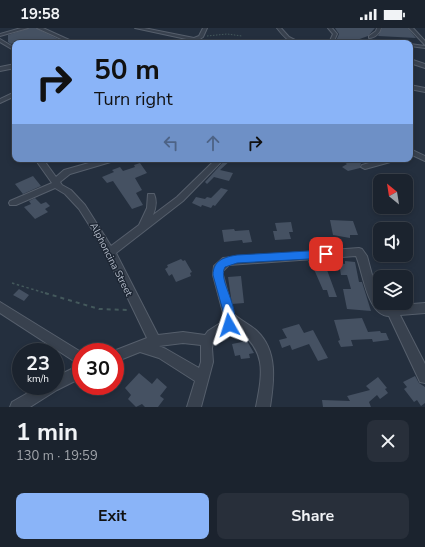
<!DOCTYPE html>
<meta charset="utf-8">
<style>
body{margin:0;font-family:"Nunito Sans",sans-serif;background:#282f3a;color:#f1f3f6;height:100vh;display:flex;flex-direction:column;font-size:15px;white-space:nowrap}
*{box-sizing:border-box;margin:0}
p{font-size:13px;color:#a0a4aa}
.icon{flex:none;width:22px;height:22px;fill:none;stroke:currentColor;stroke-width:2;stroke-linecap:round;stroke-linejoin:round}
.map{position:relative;height:379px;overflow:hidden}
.drawer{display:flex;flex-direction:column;background:#1b232e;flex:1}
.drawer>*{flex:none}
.guide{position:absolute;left:12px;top:12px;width:401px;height:122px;border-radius:8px;box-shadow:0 2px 6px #0003,0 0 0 1px #39404a;background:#8ab4f8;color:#111;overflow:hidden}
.needle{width:26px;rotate:330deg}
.tools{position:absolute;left:373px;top:146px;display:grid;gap:8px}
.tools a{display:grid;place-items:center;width:40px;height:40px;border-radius:8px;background:#1b232e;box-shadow:0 2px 6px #0003,0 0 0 1px #39404a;font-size:20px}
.speed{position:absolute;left:12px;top:315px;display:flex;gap:8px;font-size:20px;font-weight:700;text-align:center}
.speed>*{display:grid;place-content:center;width:52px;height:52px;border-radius:50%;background:#1b232e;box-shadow:0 2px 6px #0003,0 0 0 1px #39404a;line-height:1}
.speed small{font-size:10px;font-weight:400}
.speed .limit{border:6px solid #d22;background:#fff;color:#111}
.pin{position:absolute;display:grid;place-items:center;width:34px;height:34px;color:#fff;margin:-17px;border-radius:8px;box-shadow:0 2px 6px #0006}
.me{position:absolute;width:44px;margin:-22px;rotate:354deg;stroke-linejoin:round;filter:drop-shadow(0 0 3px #0008)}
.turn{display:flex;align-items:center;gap:14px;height:84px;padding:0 16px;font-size:18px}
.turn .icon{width:52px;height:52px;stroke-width:2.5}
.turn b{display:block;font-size:28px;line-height:34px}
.lanes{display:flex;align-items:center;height:38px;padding:0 16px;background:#0003;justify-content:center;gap:20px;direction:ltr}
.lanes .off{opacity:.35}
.round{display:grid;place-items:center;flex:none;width:42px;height:42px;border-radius:8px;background:#282f3a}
.overview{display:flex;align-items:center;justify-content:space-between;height:68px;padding:0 16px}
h1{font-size:24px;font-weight:700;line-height:30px}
.button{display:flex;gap:8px;margin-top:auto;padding:8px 16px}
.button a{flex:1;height:46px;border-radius:8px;background:#8ab4f8;color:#111;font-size:16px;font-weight:700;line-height:46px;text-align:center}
.button a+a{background:#282f3a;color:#f1f3f6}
.status{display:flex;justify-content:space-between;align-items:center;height:28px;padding:0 20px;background:#1b232e;direction:ltr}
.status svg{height:11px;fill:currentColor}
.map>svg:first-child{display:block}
.building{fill:#455162}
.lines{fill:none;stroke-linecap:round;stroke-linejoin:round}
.street-casing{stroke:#565f6c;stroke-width:2}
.path-far2{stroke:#44595c;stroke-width:1;stroke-dasharray:1.5 1.5;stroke-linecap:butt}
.path-far1{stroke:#44595c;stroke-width:1.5;stroke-dasharray:2.5 2.5;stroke-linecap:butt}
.path{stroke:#44595c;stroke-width:2;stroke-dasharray:4 4;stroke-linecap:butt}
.street{fill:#38414e;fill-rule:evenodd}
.route{fill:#1a73e8;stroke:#114b97}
.labels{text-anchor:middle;stroke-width:3;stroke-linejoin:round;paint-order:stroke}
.street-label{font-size:10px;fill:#b4bcc9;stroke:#1d2633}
</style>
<div class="status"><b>19:58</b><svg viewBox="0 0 49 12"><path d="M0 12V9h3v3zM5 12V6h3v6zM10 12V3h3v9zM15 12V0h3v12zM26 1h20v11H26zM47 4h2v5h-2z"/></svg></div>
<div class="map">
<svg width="425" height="379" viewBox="0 0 425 379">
<rect width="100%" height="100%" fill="#242f3e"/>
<path class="building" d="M29 0H36L62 13 56 15H33L25 12 11 16 8 14V7Z
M335 0H375L368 8 354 13 351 12 349 15H335L339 6Z
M382 0H408L416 10 378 8Z
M226 131H232L220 142 233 145 229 153 214 149 207 156 205 154Z
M339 131H355L361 135 360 140 348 143 342 139 347 136Z
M140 135 147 145 135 150 142 162 136 165 143 177 132 181 113 153 107 155 102 149 114 144 112 142 120 139 123 143 135 139 134 137Z
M33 148 41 158 23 166 15 156Z
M221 160 228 162 215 178 213 177 211 180 202 177 201 179 192 175 196 169 205 171 207 169 211 170Z
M35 170 41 176 46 174 50 178 45 181 48 184 35 191 24 179 31 176 29 173Z
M330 192 353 193 358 207H350V210L333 207Z
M291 194 293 204H289L291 211 275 212 273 203H277L275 195Z
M234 201 235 203 249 202 252 214 243 215 242 212 224 214 222 202Z
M181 231 183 233 185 232 192 244 190 245 191 248 176 254 172 246 169 248 165 241 168 239 167 237Z
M323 232 327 242 337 269H329L327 262H323L313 239H310L308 233Z
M345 233 355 234 359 254H362L371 283 347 281 343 261H351L347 247H341L339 235 345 236Z
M241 248 244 275 232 276 228 249Z
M19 261 29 267 24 273 13 267Z
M362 290 368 304 380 303 381 305H386L389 312 373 314 372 311 351 312 353 318 341 319 338 313 340 312 334 292Z
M299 296 304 305 313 302 328 330 318 333 309 316 292 322 290 317 282 320 279 312 287 310 282 301Z
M247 313 254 325 249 326 250 330 241 331 240 327 235 328 232 316Z
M139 345 152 356 157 350 167 359 160 368 164 371 158 379H145L142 376 136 379 128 371 131 367 125 360Z
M415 348 419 355 425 359V375L421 378 417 372 414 374 404 361 407 359 403 354Z
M378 349 387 360 385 361 388 365 380 371 377 367 369 374 371 379H323L322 372 350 373 347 368 370 362 366 358Z"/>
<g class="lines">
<defs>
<path id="street" d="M21 0H28L0 8V6Z
M37 0H43L76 15H70Z
M135 0H144L194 10 199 8 203 0H207L203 9 200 11 214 15H205Z
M277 0H281L289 9 301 15C289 15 284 9 277 0Z
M328 0H332L337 6 333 15H329L333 6Z
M377 0H381C380 5 375 10 369 10V8L376 3Z
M409 0H413L425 13V17Z
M0 11 15 20V23L0 14Z
M378 12 393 15 376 14Z
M410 16 425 18V20L410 18Z
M410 31 425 36V40L410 35Z
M15 36V40L0 43V39Z
M410 57 425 60V64L410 61Z
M15 64V68L0 75V71Z
M410 121 425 128V133L410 126Z
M35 131H43L56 149 64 142 103 131H115L114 133 70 146 60 154 62 157 71 162 85 177 111 218 139 197 147 180 148 166H154C157 173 156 180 153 187L177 169 216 131H224L183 173 116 225 158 307 183 304 205 307 208 303 225 292 213 247 214 238 223 230 359 220 362 221 367 228 375 258 380 268V275H385L388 278 425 275V285L400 287 425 336V355L420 354 389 288C367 288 363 243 356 228L229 237 223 243V247C225 254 232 282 234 286 237 290 252 298 257 303 278 323 274 353 270 379H256C263 343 267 322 234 299L216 311 213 315 212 320 213 334 201 379H187L195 353 159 330 140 324 115 334V324H111L147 310 120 254 93 203 79 181 65 166 55 160 16 177H10L9 175 10 173 52 155ZM183 315 201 317V334L199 340 166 321 159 318Z
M383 131H395L394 133 365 141 361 139 362 137Z
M0 274 81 324V350L57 362 30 379H10L12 374 40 358H55V349L80 337 0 285Z"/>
</defs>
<use href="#street" class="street-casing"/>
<path class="path-far2" d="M207 8 227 6 242 8"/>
<path class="path-far1" d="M12 255 48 266"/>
<path class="path" d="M45 265 99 281 130 282"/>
<use href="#street" class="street"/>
</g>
<path class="route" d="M326 222 331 226 326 230 237 235 225 239C217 252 242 281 233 301L229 303 225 301 223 297 225 290 213 247C213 232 225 229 237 227Z"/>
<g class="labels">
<g class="street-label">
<text transform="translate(112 231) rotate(63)" y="4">Alphoncina Street</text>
</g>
</g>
</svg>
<div class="tools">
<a><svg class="needle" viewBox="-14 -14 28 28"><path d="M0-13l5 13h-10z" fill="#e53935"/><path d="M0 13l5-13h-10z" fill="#a0a4aa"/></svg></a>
<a><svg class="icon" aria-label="sound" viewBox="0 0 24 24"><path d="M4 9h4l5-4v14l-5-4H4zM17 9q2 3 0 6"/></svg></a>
<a><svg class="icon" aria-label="layers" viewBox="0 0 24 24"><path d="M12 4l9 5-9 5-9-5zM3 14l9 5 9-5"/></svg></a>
</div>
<div class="speed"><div>23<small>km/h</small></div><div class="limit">30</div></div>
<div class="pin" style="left:326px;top:226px;background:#d93025"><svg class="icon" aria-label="arrive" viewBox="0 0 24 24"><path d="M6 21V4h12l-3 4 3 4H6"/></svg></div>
<svg class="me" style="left:229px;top:297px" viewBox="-20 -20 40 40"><path d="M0-17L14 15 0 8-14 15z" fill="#1a73e8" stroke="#fff" stroke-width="4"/></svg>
<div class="guide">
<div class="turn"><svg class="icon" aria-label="right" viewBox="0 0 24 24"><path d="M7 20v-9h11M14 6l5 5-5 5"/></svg><div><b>50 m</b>Turn right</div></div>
<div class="lanes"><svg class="icon off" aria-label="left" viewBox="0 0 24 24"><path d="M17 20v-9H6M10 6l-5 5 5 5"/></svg><svg class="icon off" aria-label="ahead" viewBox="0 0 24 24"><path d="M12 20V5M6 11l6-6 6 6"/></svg><svg class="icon" aria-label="right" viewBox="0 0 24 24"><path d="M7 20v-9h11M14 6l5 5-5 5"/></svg></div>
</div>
</div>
<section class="drawer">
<div class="overview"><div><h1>1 min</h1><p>130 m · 19:59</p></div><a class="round"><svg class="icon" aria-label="close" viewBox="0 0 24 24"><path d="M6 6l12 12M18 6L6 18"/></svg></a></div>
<div class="button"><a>Exit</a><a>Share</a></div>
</section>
